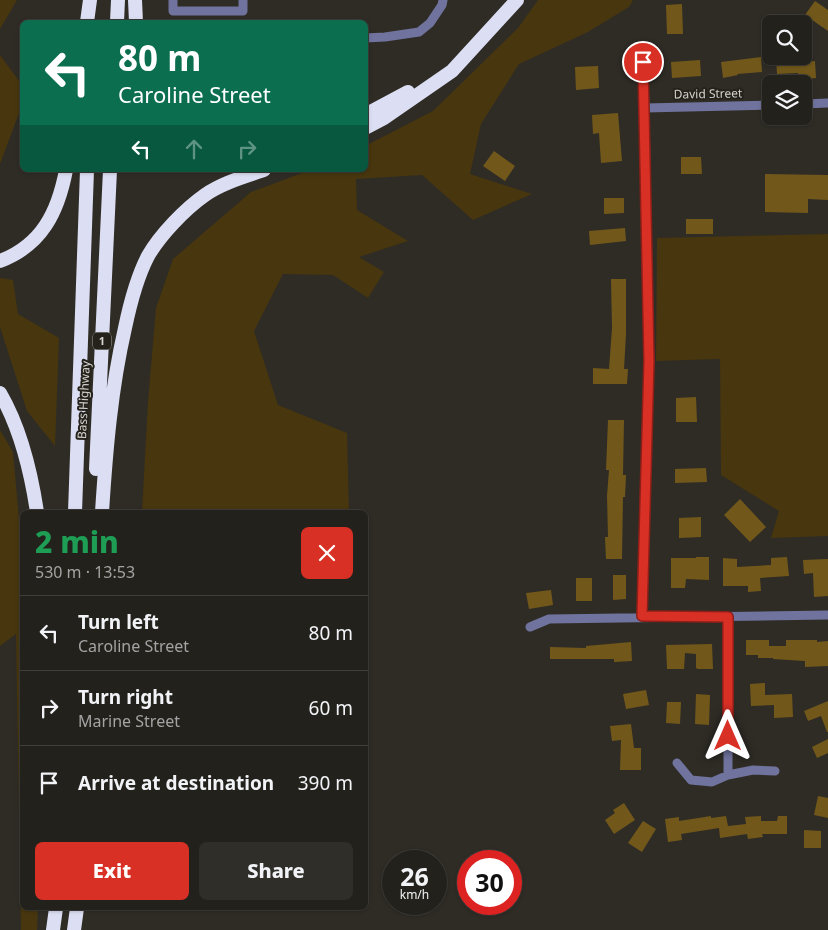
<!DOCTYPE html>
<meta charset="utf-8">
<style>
body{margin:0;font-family:"Noto Sans",sans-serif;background:#2f2e29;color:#f1f3f6;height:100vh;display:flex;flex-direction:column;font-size:19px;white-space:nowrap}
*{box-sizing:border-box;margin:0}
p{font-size:16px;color:#a3a3a3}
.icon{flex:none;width:28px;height:28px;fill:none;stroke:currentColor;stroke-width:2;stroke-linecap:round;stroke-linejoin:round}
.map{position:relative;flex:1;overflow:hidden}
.details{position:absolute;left:20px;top:510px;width:348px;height:400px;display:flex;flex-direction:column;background:#23211c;border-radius:8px;box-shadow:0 1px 4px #0004,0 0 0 1px #403e3b}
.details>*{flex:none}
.guide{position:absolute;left:20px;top:20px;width:348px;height:152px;border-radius:8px;box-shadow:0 1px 4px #0004,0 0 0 1px #403e3b;background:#0b6e4f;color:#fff;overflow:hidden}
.tools{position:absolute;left:762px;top:15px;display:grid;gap:10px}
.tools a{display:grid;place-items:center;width:50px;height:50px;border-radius:8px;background:#23211c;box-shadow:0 1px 4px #0004,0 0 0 1px #403e3b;font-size:25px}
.speed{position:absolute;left:382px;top:850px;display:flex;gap:10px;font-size:25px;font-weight:700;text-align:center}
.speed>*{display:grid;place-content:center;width:65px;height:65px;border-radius:50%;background:#23211c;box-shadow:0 1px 4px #0004,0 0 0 1px #403e3b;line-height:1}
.speed small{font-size:12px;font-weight:400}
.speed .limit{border:8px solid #d22;background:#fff;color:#111}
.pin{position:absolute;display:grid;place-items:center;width:42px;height:42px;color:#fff;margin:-21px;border:2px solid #fff;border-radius:50%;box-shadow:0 1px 5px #0007}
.me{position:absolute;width:55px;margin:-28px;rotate:0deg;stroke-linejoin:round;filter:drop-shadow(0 0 4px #0008)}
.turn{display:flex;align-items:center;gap:18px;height:105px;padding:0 15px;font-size:22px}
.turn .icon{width:65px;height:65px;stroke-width:2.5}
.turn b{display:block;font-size:35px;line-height:42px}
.lanes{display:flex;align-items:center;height:48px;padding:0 15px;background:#0003;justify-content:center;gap:25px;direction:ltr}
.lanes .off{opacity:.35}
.round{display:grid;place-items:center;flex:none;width:52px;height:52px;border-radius:8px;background:#2f2e29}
.headline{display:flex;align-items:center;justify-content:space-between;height:85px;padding:0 15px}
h1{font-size:30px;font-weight:800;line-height:38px;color:#1e9e55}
.primary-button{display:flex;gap:10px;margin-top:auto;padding:10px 15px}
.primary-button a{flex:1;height:58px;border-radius:8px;background:#d93025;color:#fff;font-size:20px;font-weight:800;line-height:58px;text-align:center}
.primary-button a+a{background:#2f2e29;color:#f1f3f6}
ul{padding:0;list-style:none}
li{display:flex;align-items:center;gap:15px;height:75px;padding:0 15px;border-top:1px solid #403e3b}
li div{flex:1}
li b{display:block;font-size:19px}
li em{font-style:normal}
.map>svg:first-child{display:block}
.green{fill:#47360e}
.building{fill:#71581a}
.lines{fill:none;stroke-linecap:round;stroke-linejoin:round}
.minor{stroke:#70739d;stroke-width:9}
.highway{stroke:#dcdef3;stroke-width:14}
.route-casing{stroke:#8d1f18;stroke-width:12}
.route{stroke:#d93025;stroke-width:9}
.labels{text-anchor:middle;stroke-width:4;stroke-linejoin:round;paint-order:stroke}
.shield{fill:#25221c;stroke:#a09e99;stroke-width:1}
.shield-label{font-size:11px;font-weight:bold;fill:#d5d3cf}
.street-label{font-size:12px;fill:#d5d3cf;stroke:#25221c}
</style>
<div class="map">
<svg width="828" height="930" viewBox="0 0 828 930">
<rect width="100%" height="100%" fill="#2f2c26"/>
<path class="green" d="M0 0H17L0 29Z
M538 0H633L629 7 588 32 519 64 481 124 470 174 532 194 473 220 422 175 356 179 357 210 408 241 359 257 384 272 368 298 333 275 283 274 254 331 278 405 347 433 349 512H142L148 401 156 308 173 259 251 192 310 170H365V146L433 111 518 28Z
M0 55 22 85V105L0 164Z
M828 234V536L771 538 779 511 721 475 720 359 656 361 657 238Z
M0 278 13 280 18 314 59 338 55 446 27 411 0 327Z
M0 430 13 452 22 552V908H38L37 930H21L16 634 0 646Z"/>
<path class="building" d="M815 1 828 10V31L805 15Z
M682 4 683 34H667L666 5Z
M790 56 791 63 815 61 816 78 799 80 798 73 777 74 776 57Z
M761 57 762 72 737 74 738 75 723 78 721 62Z
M700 60 701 76 672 78 671 62Z
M598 66 599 88 576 90 575 67Z
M618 113 622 161 601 163 599 133 593 134 592 115Z
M494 151 515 166 505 181 483 166Z
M681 157H701L702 174H681Z
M765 174 828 175V200L808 199V213L765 212Z
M604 198H624V213L604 214Z
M686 219H713V234H686Z
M625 228 626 241 590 245 589 231Z
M611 279H626V334L624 369H628L627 384H593V368L609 369 612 328Z
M696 397 697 422H676V398Z
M608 420H624L623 475H626L625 497H623L622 559H606L605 537H608L607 496 609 470H606Z
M706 468 707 482 675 483V469Z
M740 499 766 527 750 542 724 515Z
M701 517V537L679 538V518Z
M696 557H709V580L686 579 685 588H671V558H696Z
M787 557 789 576 760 578 761 591 748 592V586H723V558L737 559V567L771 565V558Z
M828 559V596L814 597 813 573 804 574 803 560Z
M613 575H626V599L613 600Z
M576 578H592V601H576Z
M551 590 553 605 529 609 526 593Z
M746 640H769V646H786V640H817V642L828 641V666L805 667V661L773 659V658H758V655H746Z
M631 642 632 661 614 662V659H550V647L586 648V646Z
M712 644 713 669H698L696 668V654L685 653 684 669H667L666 645Z
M765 683V695L792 694 793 717 774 718V705L751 706 750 684Z
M646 690 649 705 626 709 623 694Z
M696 694 710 695 709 725 695 724Z
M828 701V732H827L821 716 808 721 804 711Z
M667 702H681L680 724 666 723Z
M631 724 634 748H641V770H620L621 740 612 741 610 726Z
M828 739V753L817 758 812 747Z
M818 796 828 798V818L814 815Z
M624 803 635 820 614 834 605 820 615 813 613 810Z
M711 816V818L726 816 728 826 746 824 745 817 761 816V821H777L778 816H787V834H762L763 837 748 839 747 834 720 838 719 828 681 834 682 840 668 842 665 819 679 817V821Z
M643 821 656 829 642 852 628 843Z
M804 830 821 831V848H804Z"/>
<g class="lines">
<path class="minor" d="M173 0V11H243V0
M365 38 385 37 419 32 430 23 442 5 443 0
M804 104 828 103
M645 108 771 105
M642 617 649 361 645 108 643 47
M530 627 549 619 828 615
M677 763 691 780 712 782 728 775 753 770 775 771
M728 775V617"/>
<path class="highway" d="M135 0 136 22
M87 22 90 0
M117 22 118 0
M365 115 408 92
M365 128 384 118 452 71 517 0
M0 261C42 245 58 212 66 170
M0 393C21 429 31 472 37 512
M96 469 110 170
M75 512 87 170
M102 512C106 450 111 389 125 328 130 304 136 279 148 256 160 235 185 209 205 195 222 183 244 177 264 170
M53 930 56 908
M74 930 77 908"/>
</g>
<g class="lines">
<defs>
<path id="route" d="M643 62 649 361 642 616 728 617V736"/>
</defs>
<use href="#route" class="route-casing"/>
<use href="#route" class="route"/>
</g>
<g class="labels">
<rect class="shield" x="93" y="332.5" width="18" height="17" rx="4"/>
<g class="shield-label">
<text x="102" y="345">1</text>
</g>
<g class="street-label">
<text transform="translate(708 94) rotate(-1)" y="4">David Street</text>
<text transform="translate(84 400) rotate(-87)" y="4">Bass Highway</text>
</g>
</g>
</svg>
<div class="tools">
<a><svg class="icon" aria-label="search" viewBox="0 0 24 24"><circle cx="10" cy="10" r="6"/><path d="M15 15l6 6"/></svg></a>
<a><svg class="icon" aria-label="layers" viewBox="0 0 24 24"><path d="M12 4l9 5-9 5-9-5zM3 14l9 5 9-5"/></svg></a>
</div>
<div class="speed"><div>26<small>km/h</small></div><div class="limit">30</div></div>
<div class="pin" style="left:643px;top:62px;background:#d93025"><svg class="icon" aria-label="arrive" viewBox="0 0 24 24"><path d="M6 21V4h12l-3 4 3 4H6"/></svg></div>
<svg class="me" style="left:728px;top:736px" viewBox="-20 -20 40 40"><path d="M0-17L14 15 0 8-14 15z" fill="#d93025" stroke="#fff" stroke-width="4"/></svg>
<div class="guide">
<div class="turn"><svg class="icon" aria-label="left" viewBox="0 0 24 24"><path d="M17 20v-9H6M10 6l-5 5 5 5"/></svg><div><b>80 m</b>Caroline Street</div></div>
<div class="lanes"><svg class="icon" aria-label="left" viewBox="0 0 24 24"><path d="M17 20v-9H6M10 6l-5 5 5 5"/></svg><svg class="icon off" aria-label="ahead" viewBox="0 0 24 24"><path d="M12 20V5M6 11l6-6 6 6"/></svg><svg class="icon off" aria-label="right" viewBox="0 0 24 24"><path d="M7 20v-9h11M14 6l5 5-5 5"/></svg></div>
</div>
<section class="details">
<div class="headline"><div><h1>2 min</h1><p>530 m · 13:53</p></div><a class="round" style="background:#d93025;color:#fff"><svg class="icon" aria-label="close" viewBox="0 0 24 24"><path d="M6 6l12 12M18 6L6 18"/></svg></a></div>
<ul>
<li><svg class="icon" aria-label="left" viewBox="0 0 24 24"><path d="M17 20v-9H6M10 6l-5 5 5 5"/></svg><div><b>Turn left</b><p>Caroline Street</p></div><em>80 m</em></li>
<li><svg class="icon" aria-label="right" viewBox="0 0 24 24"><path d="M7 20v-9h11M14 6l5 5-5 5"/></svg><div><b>Turn right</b><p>Marine Street</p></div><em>60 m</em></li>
<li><svg class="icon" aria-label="arrive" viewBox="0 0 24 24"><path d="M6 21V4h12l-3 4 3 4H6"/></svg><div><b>Arrive at destination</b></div><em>390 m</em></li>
</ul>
<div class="primary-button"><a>Exit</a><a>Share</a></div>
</section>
</div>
